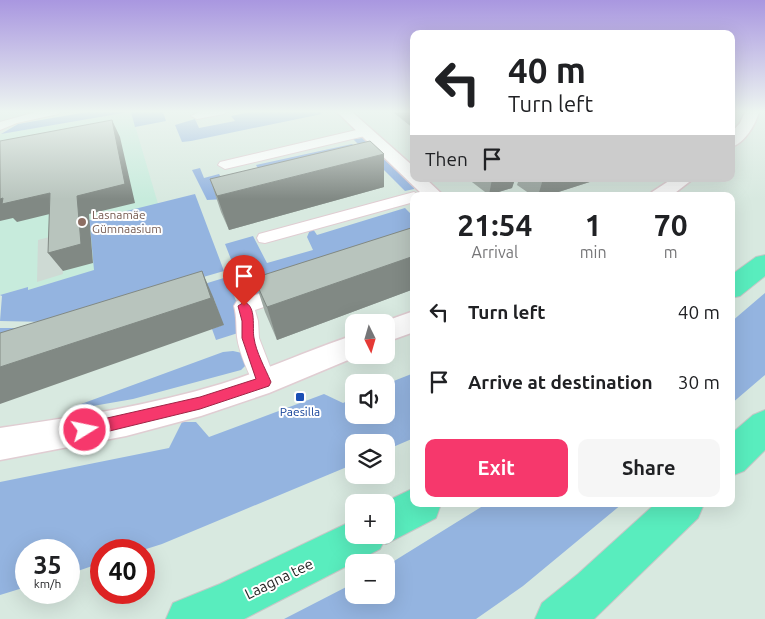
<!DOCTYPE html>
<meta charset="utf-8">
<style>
body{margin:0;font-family:Ubuntu,sans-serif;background:#f6f6f6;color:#202124;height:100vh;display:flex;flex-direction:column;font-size:19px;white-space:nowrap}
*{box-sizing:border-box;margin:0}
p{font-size:16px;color:#757577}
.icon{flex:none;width:28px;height:28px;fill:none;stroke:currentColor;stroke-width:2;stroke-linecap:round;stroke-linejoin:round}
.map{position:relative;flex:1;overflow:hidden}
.details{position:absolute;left:410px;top:192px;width:325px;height:315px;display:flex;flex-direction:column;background:#fff;border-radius:10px;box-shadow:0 5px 20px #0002}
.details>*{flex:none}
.top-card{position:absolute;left:410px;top:30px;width:325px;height:152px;border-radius:10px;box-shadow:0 5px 20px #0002;background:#fff;color:#202124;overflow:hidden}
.needle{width:32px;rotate:175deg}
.fabs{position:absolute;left:345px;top:314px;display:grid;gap:10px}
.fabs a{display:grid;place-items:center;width:50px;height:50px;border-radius:10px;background:#fff;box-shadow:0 5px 20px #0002;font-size:25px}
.speed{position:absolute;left:15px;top:539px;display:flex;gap:10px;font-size:25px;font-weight:700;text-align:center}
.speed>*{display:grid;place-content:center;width:65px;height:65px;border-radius:50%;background:#fff;box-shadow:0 5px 20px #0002;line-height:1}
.speed small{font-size:12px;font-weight:400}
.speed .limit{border:8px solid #d22;background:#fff;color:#111}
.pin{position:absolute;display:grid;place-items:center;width:42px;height:42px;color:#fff;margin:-51px -21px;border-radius:50% 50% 50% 0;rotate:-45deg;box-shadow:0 0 5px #0007}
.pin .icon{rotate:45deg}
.me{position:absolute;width:55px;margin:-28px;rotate:80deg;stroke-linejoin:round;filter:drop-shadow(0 0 4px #0008)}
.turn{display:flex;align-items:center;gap:18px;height:105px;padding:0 15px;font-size:22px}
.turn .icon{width:65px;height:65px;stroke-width:2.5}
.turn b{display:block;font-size:35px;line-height:42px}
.then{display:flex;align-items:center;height:48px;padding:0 15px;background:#0003;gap:10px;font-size:19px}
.eta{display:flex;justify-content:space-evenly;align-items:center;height:85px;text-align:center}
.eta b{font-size:30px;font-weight:600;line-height:35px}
.cta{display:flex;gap:10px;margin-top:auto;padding:10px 15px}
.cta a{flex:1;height:58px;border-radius:10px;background:#f6386c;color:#fff;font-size:20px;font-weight:600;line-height:58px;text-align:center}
.cta a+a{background:#f6f6f6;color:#202124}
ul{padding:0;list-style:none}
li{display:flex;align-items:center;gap:15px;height:70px;padding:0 15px}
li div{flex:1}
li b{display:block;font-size:19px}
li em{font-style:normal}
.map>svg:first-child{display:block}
.education{fill:#c7ebdc}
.green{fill:#94b4e0}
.plaza{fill:#cedad4}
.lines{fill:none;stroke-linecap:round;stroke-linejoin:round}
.minor-casing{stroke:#e0cdd2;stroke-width:2}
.tertiary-casing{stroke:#e0cdd2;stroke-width:3}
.primary-casing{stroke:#c7c7c7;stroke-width:2}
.minor{fill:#fff;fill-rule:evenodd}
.tertiary{fill:#fff;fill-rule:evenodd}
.primary{fill:#59edbe;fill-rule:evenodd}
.wall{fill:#9ea9a3}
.shaded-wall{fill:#818984}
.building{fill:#b8c4bd;stroke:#818984}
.route{fill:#f6386c;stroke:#a02446}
.education-dot{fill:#8d6e63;stroke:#fff;stroke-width:2}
.transit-dot{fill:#1a4fb4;stroke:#fff;stroke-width:2}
.labels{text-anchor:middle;stroke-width:4;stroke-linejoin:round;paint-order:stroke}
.education-label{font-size:12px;fill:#785e54;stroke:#fff;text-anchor:start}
.transit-label{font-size:12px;fill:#164399;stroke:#fff}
.near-street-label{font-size:15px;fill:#262626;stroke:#fff}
</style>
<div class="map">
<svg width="765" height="619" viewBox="0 0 765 619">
<rect width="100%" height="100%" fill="#d8e9e0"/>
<path class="education" d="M131 112 171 248 28 290V287L0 295V134Z"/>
<path class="green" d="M87 112H129L1 134 18 124Z
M131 112H163L166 121 135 127Z
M250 112H320L322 114 191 141 182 142 175 125 195 119 199 128 235 121 231 116Z
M363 138 414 187V189L405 191 353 139Z
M352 144 371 162 225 199 207 200 192 170 200 168 204 178 219 174 224 182 261 173 256 165Z
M195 194 224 271 48 322 0 321 2 296 0 295 28 287V290L94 270 90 226 54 229Z
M405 208 411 214H414V240L254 296 245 295 225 244 253 236 267 263 313 250 307 237 310 230 313 229 317 235Z
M227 277 244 322 238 333 216 340 212 329 223 325 214 299 0 370V328H61Z
M765 293V375L731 404V322Z
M233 351 242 353 246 365 241 370 133 399 70 410 73 407 223 352Z
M414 373V438L386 450V442H354V464L162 544 143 550H101V563L69 574V550H26V587L0 595V482L169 448 182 422H196L209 437 324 394 343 403 354 398V415H386V384Z
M486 504H622L523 586 476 619H284L354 583V595H386V566Z"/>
<path class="plaza" d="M61 234 63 274 37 282 38 240Z"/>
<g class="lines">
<defs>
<path id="minor" d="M36 112H60L58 114 17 123 0 130V122Z
M200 112H226L224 114 197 119 191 116Z
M365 128 369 129 371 132 369 135 225 169 218 165 220 162Z
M414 192 421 196H414V202L265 243 259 242 257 238 259 234Z
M286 285 293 287 296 292 293 297 255 310 258 321 259 338 276 382 272 389 264 392 256 389C249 374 239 353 237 337 236 326 237 317 234 306L237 301Z"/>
<path id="tertiary" d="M337 112H352L414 167V179H426L444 196H424Z
M745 112H759C755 125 745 143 731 147V133L740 123Z
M672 179H693L671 196H650L652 192Z
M414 311V332L386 342V322H383Z
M354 335V355H360L269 393 201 416 126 436 0 460V428C74 417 149 406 221 384 266 370 309 350 354 335Z"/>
<path id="primary" d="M765 255V276L740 296 731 298V275L756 257Z
M765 410V450L744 471 731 476V434L753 415Z
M414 488V504H441L436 518 386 544 383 543 380 549 244 619H166L173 603 220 584 354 520V535H386L385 502Z
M655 504H704L698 518 594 619H535L542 603 578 574Z"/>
</defs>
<use href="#minor" class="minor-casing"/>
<use href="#tertiary" class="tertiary-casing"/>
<use href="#primary" class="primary-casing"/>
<use href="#minor" class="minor"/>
<use href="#tertiary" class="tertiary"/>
<use href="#primary" class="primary"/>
</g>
<path class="wall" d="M393 112H414V129Z
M384 154V187L229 230 221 212 210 179Z
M468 179H515L512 188 489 195Z
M519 179H599L546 196H533L517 185Z
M414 227V289L277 340 265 312 254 278Z"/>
<path class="shaded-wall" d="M731 112H734L731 117Z
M112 120 120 137 135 203 89 214 93 263 63 271 48 253 77 196Z
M384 154V187L229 230 217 196Z
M492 179H515L512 188 489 195Z
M543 179H599L546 196H538Z
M50 193 62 211 17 222 13 218 0 221V199Z
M414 256V289L277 340 267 307Z
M202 271 214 299 224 325 0 404V367Z"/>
<path class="building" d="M112 120 125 184 77 196 81 244 48 253 50 193 2 204 3 198 0 199V141Z
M370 141 384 154 217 196 210 179Z
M414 227V256L267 307 254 278Z
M202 271 211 298 0 367V333Z"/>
<linearGradient id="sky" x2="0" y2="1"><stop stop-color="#a997e0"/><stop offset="0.56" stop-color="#edf5f1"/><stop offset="1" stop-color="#edf5f1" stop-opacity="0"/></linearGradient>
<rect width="765" height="199" fill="url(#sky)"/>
<path class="route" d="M244 302C257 306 252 328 254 338 256 352 265 368 271 382L269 386 200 409 85 437 80 435 78 430 80 425 85 423 200 397 256 379 242 338V321L238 306Z"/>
<circle class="education-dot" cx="82" cy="222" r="5"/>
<rect class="transit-dot" x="295" y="392" width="10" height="10" rx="2.5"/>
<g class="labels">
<g class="education-label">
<text x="92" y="219">Lasnamäe<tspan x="92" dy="14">Gümnaasium</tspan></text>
</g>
<g class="transit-label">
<text x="300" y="416">Paesilla</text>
</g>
<g class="near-street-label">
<text transform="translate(279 579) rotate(-26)" y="5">Laagna tee</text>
</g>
</g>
</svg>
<div class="fabs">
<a><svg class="needle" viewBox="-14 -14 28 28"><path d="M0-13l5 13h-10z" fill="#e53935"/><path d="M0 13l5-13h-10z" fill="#757577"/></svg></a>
<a><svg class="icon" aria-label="sound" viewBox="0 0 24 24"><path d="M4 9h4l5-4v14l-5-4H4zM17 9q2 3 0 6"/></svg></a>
<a><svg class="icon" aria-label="layers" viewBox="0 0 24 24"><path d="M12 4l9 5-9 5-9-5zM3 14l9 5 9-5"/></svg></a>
<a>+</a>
<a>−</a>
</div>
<div class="speed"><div>35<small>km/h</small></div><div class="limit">40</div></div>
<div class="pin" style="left:244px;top:306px;background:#d93025"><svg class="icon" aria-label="arrive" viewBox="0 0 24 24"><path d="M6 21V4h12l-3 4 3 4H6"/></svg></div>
<svg class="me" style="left:85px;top:430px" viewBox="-20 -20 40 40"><circle r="17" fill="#f6386c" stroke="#fff" stroke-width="3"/><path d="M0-11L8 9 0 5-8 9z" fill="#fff"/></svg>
<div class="top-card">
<div class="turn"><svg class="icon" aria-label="left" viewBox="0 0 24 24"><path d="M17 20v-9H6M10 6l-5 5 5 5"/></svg><div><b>40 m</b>Turn left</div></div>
<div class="then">Then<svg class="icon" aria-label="arrive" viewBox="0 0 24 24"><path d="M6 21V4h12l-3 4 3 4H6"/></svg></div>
</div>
<section class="details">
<div class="eta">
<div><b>21:54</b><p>Arrival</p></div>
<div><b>1</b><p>min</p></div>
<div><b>70</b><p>m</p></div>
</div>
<ul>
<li><svg class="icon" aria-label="left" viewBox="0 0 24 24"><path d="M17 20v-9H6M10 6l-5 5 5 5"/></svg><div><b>Turn left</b></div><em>40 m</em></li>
<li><svg class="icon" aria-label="arrive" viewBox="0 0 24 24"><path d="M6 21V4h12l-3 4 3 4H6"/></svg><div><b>Arrive at destination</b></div><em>30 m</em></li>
</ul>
<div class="cta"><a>Exit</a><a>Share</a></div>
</section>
</div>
